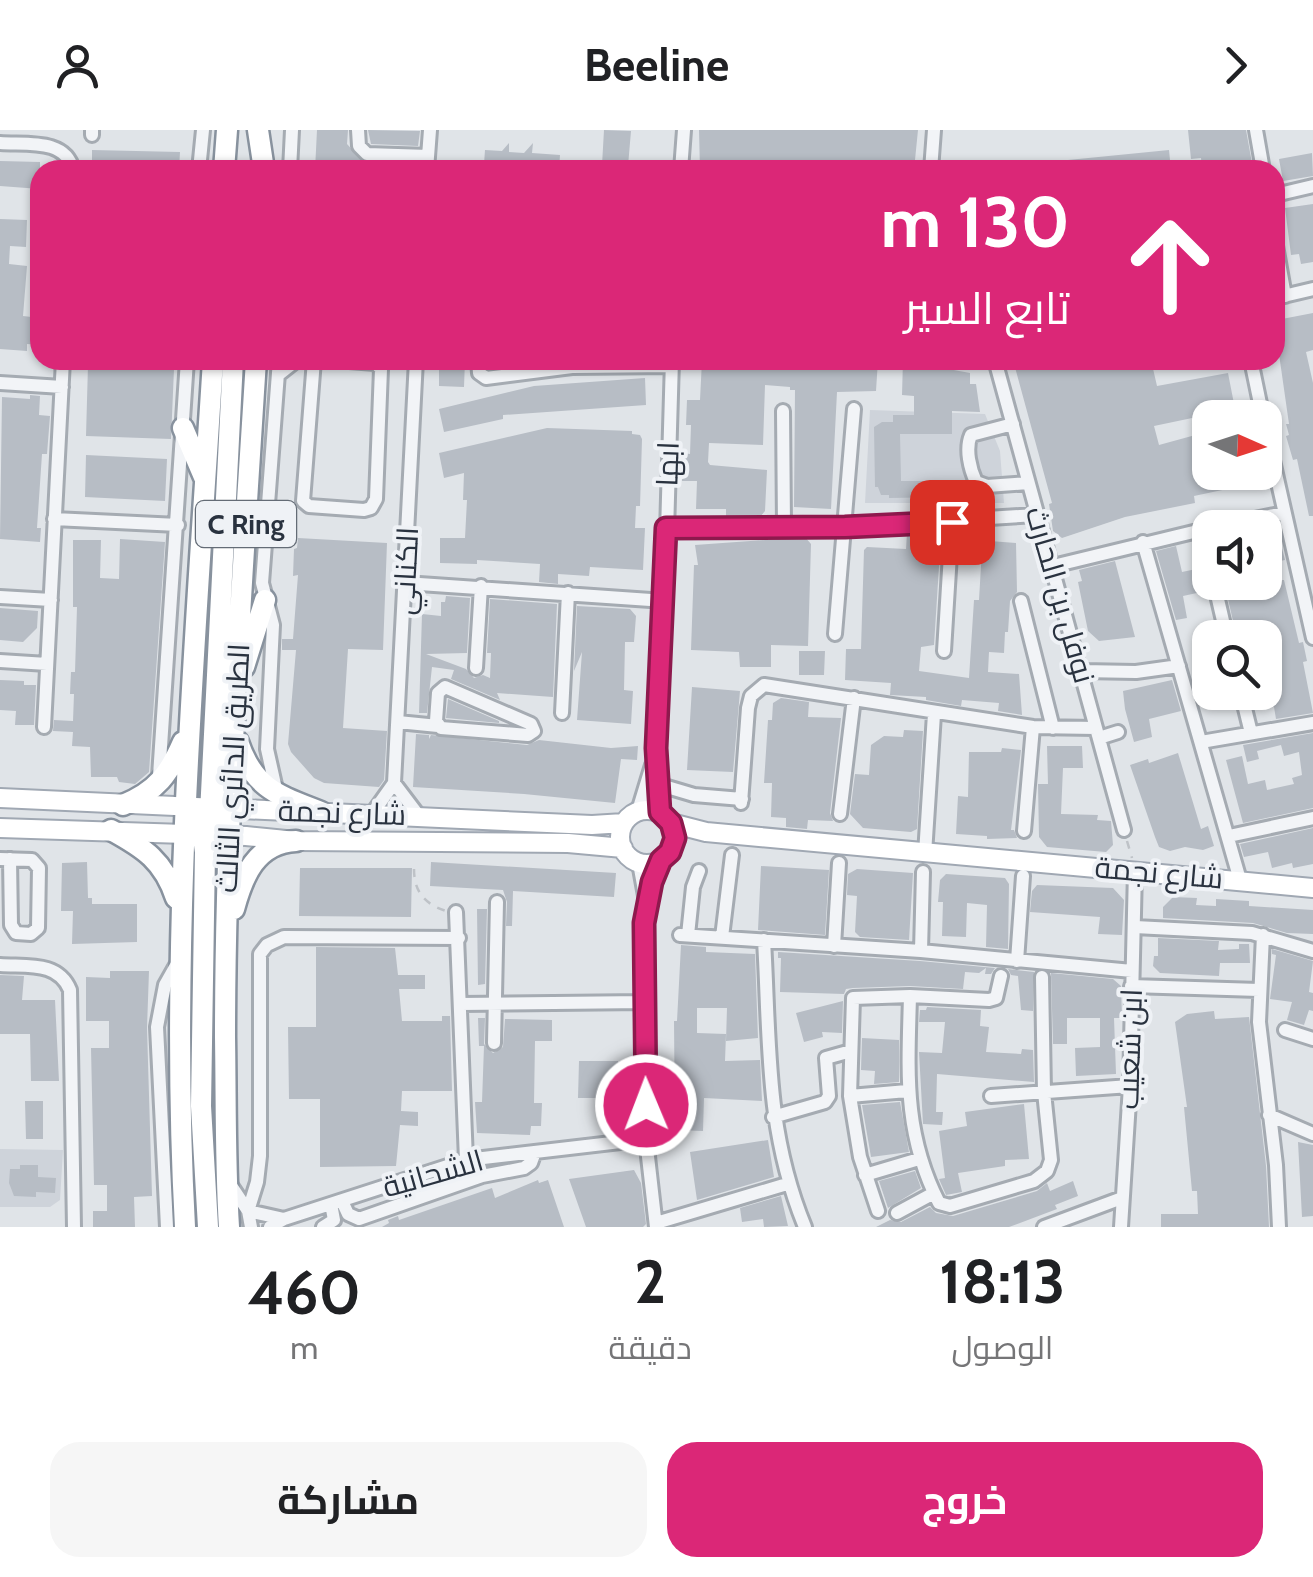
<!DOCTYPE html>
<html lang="ar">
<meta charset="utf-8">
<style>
body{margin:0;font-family:Cabin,Cairo,sans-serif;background:#f6f6f6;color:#202124;direction:rtl;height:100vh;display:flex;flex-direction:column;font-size:38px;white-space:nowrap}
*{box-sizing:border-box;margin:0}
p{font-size:32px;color:#757577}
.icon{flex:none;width:55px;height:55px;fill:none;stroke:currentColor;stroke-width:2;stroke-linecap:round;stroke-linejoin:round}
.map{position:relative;height:1097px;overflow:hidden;direction:ltr}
.panel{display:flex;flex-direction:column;background:#fff;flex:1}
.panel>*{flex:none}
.guide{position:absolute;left:30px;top:30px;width:1255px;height:210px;border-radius:30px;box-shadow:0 2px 8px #0004;direction:rtl;background:#db2777;color:#fff;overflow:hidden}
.needle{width:65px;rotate:93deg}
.controls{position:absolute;left:1192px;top:270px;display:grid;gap:20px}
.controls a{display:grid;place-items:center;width:90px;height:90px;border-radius:20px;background:#fff;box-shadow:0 2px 8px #0004;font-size:50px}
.pin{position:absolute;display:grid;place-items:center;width:85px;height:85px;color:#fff;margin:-42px;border-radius:20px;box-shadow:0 5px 15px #0006}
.me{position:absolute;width:110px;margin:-55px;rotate:359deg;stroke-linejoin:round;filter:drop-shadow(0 0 8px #0008)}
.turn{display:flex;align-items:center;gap:35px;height:210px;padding:0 50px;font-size:45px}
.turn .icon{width:130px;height:130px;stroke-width:2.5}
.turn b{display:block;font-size:70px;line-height:85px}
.eta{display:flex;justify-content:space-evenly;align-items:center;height:170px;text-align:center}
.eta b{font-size:60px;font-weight:700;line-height:70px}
.button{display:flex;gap:20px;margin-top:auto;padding:20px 50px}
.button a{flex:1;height:115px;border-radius:30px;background:#db2777;color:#fff;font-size:40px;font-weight:700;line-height:115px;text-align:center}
.button a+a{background:#f6f6f6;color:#202124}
header{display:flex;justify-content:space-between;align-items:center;height:130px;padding:0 50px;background:#fff;font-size:45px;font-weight:700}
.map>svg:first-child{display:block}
.built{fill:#ced3da}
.building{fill:#b7bdc5}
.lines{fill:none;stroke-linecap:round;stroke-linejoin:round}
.minor-casing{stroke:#a5abb2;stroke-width:18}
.major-casing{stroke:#a0a8b3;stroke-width:22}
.highway-casing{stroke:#88929e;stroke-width:25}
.path{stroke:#bec2c7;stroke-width:2.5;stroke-dasharray:8 8;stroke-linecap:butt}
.minor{stroke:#f2f4f7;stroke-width:12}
.major{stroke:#fff;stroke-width:18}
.highway{stroke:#fff;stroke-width:20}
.route-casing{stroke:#8e194d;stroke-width:25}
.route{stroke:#db2777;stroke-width:18}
.labels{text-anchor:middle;stroke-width:8;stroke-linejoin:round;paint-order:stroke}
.shield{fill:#eff2f6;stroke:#646c76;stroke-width:2.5}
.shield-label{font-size:28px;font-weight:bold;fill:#29323f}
.street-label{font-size:30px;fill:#29323f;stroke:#eff2f6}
</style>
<header><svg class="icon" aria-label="forward" viewBox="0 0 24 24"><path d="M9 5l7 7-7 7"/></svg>Beeline<svg class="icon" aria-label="person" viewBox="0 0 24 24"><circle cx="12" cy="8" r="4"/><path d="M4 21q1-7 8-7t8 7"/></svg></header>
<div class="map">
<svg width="1313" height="1097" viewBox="0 0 1313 1097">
<rect width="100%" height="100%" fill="#e0e4e8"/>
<path class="built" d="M870 280 985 284 1000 321 1004 373H865Z
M0 1019 63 1020 60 1070 50 1077H0Z"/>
<path class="building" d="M317 0H348L347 14 371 40H315Z
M368 0 420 1 418 16 371 14Z
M604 0 631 1 628 36 602 35Z
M699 0H918L914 40H867V37L812 32V40H700Z
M1188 0H1246L1252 33 1202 39 1201 28 1191 29Z
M509 13V22L524 23 533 13 532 23 560 25 559 40H491L492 35 484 34 485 20 502 21Z
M92 20 180 22 179 40H92Z
M1169 20 1171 40H1059L1058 31Z
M1312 23 1313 46 1283 51 1279 29Z
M0 31 40 32V59L0 56Z
M1313 74V132L1301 134 1299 124 1291 125 1285 78Z
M0 89 27 90 26 117 10 116 9 134 27 136 23 186 40 188V215L27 214V221L0 219Z
M1313 183V220L1306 222 1313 253V386H1309L1297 329 1293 330 1286 306 1289 305 1286 294H1289L1276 203 1282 189Z
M439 230H465L464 257 439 256Z
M702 230H878L876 261 837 262 831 379 794 377 795 260H790V257L765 255 763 315 709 313 708 332 710 335 767 340 765 381 760 387H746L726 386V379H696L697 351H682L683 323 690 324 691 295H686L687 270H700Z
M903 230H943V238L970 243V254H976L980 282 952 281V304H900L901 351H952V367L889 368V365H881L878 357H875L874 297 882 292H893V285H914V266L902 265Z
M1013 230H1151L1157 256 1228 243 1235 279 1154 296 1159 315 1210 301V342H1243L1246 355 1194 366 1195 373 1125 387 1062 408 1053 401 1049 374 1052 373Z
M88 235 174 239 171 309 86 306Z
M645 248 646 275 503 285V289L444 302 439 279 534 256Z
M30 265 40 266 39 285 50 286 47 324H42L37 398H41L40 412 0 409 2 267 30 269Z
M547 298 632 301V304L640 305 642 309 640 376H636L635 398H645L643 440 590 437 589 446 558 444V454L539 452 540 434 477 430V434L440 433V408H465L467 370H463L464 343 444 348 439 323Z
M86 325 167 329 165 371 85 367Z
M1276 395 1285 430 1265 434V397Z
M919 402 941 405 934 515 921 517 919 541 969 548 974 470H979L982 419 990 411 1016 413 1017 462 1010 471 1008 502H1005L1004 523 989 522 988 542 1019 544 1022 585 998 581 999 573 962 570 961 576 926 570V567L890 565 891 553 845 550 846 519H861L864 420 867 417 906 419 907 403Z
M805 407 811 414 808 516 771 515V537H740L739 522 691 520 694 435H698L695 415Z
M298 408 387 413 383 520 348 519 343 598 387 601 384 650 379 657 324 653 314 648 291 622 288 614 296 520H282V509H293L298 445 293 446 294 419 297 418Z
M120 409 165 412 149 642 135 654 119 652 117 647H91L90 617 72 616 73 602 53 601 54 590 73 591 74 564H70L71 542H75L77 477H73V410H101L100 448 119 449Z
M1176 416 1182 442 1201 438 1207 445 1206 461 1183 466 1187 488 1176 490 1156 421Z
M1115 431 1135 507 1099 511 1088 501 1078 452 1082 451 1079 440Z
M1284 450 1299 513 1303 512 1307 531 1303 532 1313 583 1276 589 1274 577 1263 579 1262 574 1255 575 1251 562H1265V508H1237L1224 452Z
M446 466 470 468 467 523 426 524 466 539 474 548 483 545 490 548 491 523H487L490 469 557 474 553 567 497 563 500 570 451 549 454 540 432 537 427 583H419L422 484 441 486V472H445Z
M577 476 630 479 636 486 634 512H625L624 560 633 561 631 594 577 590 582 522 574 541Z
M0 478 38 481 37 498 23 512 0 510Z
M799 521H825L824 545H799Z
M0 550 24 551V555H36L34 595H15L16 581 0 580Z
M1172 550 1181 581 1149 589 1152 607 1134 612 1125 579 1123 561Z
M692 557 740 561 733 642 687 640Z
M781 568 809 572 808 587 841 588 830 683 833 691 808 690 807 699 786 697V688L771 687 772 653H764L768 590H772L773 573Z
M448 569 499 591V593L446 588Z
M904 600 923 601 917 699 911 702 863 698 850 684 855 644 869 645 871 615 884 606 903 607Z
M1313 603V678L1243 693 1226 630 1242 626 1248 654 1265 650 1267 660 1294 654 1292 648 1302 645 1299 622 1284 626 1281 615 1257 621 1259 629 1247 632 1243 615Z
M416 604 429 605V609L431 605 527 615 539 610 611 618 638 616 637 630 621 629 615 673 524 664 413 657Z
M1047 616H1082L1083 638H1063L1061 684 1098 685 1097 690 1111 691 1113 715 1106 722 1047 717 1039 707 1038 654H1048Z
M1002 618 1021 620 1011 700H1014L1017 708 987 709V706L956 704 958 666 968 667 969 622H1001Z
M1178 623 1201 699 1208 696 1214 716 1203 720 1185 717 1170 721 1159 717 1155 707 1130 635 1148 629 1149 633Z
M1313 698V734L1293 738 1292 733 1272 738 1268 722 1244 727 1240 714Z
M87 732 88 768H92V774H137V812L72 814 73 781H61L62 733Z
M431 732 616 743 614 767 513 761 512 796H506L507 772 503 760 430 756Z
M761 736 829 740 825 805 758 800Z
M300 738H412L411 787 299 786Z
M857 739 913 743 909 810 860 807 855 802 857 766 847 765 848 744Z
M946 744 1005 748 1009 754 1008 819 986 817 987 775 967 773 966 807 942 806 943 772H938L940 750Z
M1037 755 1113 758 1124 770 1122 805 1098 804 1100 787 1030 782 1032 761Z
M1173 767 1197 768 1196 775 1216 776V769L1249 771V776L1313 780V804L1287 803 1253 793 1163 788V777Z
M477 779H487L485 854 478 855Z
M1158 808 1219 811 1218 820 1239 819V814H1249L1250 833H1220L1219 846 1160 843 1153 836 1154 826H1158Z
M681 815 706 817V822L755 824 758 908 726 911 727 878H697V903L726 904 725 931 760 930 762 971 704 968 703 1001 675 1000 674 891H677Z
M316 817 395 818 398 845H425V859H399L402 891H442V886H450L452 961H402L401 981 418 982V996L400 995 396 1036 320 1037V969H289L288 897H316Z
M1272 819 1313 831 1309 862 1313 863V881L1309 880 1304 895 1287 890 1292 872 1270 869 1276 825 1272 824Z
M778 822 920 831 995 838 991 844H985L986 838 979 843 965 842 963 859 910 856 853 858 846 859 844 864 780 862 781 828H778Z
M1008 839 1034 842 1033 881 1021 880 1018 846 1011 845Z
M110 841H149L147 898 152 1066 134 1067 135 1097H93V1081H107V1055H94L91 918H109V891H86V847L110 848Z
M1051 843 1113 849 1121 856 1122 888H1114L1116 944 1076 946 1075 918 1100 917V888H1067V914H1053Z
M0 845 24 846 22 870H55L59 951H31L30 904H0Z
M843 871 842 903 822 902 823 907 804 912 796 883Z
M927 877 981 880 980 896 989 897 986 922 1021 924 1022 919 1033 920 1034 952 937 944 936 982H943L942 995 923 994 919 922 942 923 945 892H919L920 880H926Z
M1214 881 1215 889 1249 887 1266 1036 1269 1097H1161V1084H1198L1197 1061H1192L1184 977H1187L1175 892 1187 884Z
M478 888H485L484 914 493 923 503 917 505 889 552 890V911H535L534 973H542L541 996H531L530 1005 477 1003 475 972H482L484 916H479Z
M862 908 899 910V952L874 954 875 941 861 940Z
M579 931H618L617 968H578Z
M25 971H43V1009H26Z
M900 972 909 1022 871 1027 862 975Z
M1024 974 1029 1029 1005 1030V1036L958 1043 962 1062 946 1065 939 1049 945 1048 939 1001 967 996 965 982Z
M768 1010 774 1047 697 1070 690 1022Z
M1298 1012 1313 1015V1086L1302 1087Z
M20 1035H38V1047L56 1048 55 1063 36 1062V1067L14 1066 9 1053 10 1039H20Z
M634 1040 641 1053 646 1094 643 1097H586L569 1049Z
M915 1041 921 1058 888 1078 879 1051Z
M538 1050 539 1053 548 1050 564 1097H382L389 1093 388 1090 398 1086 399 1090 492 1058 495 1068Z
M1073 1051 1078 1066 1055 1075 1057 1079 1009 1097H876L890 1090 901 1092 930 1077 936 1083 953 1086 1037 1061 1047 1053 1050 1061Z
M781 1066 788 1096 764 1097 763 1089 742 1092 740 1078Z"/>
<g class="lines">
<defs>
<path id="minor" d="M358 0 359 16 367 24 428 26
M1256 0 1263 40
M92 5V0
M0 13C26 15 66 8 73 40
M199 40 203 0
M290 40 292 0
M427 40 430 0
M681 40 684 0
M931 40 934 0
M1275 65 1313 56
M1275 110 1285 166
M1275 168 1313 159
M314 230 303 371 309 376 364 380 371 378 376 369 381 239 375 233 336 230
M478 230 479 243 486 248 572 237 672 236
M995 230 1124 700
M1251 230 1263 288
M278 245 297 230
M0 253 62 257
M783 281 784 396
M1013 294 971 305C965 319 970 339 976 352L987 356 1028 353
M1265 295 1313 508
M54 389 178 395
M666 398 845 397 1036 385
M1211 398 1284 383
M1202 399 1210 435
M1143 412 1240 750
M1053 436 1210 398
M1214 452 1227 508
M405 453 665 471
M0 467 51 470
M1021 471 1053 598
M835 504 854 279
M944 521 952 392
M0 531 47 534
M476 538 481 456
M1082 541 1136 542 1179 536
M445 557 531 594 534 601 528 605 441 598 436 591 438 563Z
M1241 562 1251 603
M562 583 568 463
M398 592 438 596
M44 597 63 230
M1099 608 1118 602
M1201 612 1313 593
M159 646 187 230
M394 653 419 686
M657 654 694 665 742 669
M276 659 267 619 273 495 262 453 279 230
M741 673 748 578 751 566 764 555 1033 597 1096 598
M638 681 652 635
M660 682 656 618 665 471 672 230
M372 684 394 653 416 230
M840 684 854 568
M1024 701 1033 597
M1229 706 1313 688
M925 724 934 584
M0 729 32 730 39 738 38 798 31 804 16 803 11 795 10 729
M639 733 645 766 646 1009 656 1097
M649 766 661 731
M456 782 466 1030
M1135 797 1252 803 1313 821
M680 805 921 821 1132 841
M688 805 693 757 699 741
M1263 805 1259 892 1276 1035 1279 1097
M722 807 732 725
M764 810C770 913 765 1000 805 1097
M834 816 839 733
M921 821 923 742
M1017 831 1023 746
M0 835C27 837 58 831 70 860L74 1097
M1131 856 1259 860
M910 866C908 942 903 1003 939 1073L950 1076 1034 1051 1047 1041 1051 1030 1044 962 1042 847
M460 874 644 872
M1285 900 1313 909
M494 913 497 772
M850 966 907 961
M991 966 1130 956
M1269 985 1313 1004
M773 987 825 972 829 966 826 928 851 921
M865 1045 919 1029
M228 1051 248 1081 251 1097
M342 1071 348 1084 359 1089 482 1046 524 1038 531 1033 535 1022
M248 1081 257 1052 260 1026V824L267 815 284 807 459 808
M248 1081 284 1089
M878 1081 860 1027 850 966 853 868 910 866 989 870 996 868 1001 846
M897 1083 934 1063
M656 1093 787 1054
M167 1097 157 897 165 855 178 832
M270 1097 284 1089 466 1030 646 1009
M323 1097 334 1090 331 1074
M1044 1097 1122 1068
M1121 1097 1130 956 1135 740"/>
<path id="major" d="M0 668 592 695 624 693
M620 707a27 27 0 1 1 54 0a27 27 0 1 1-54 0Z
M671 693 706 702 1313 758
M0 698 246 706 296 711 568 713 623 718"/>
<path id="highway" d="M258 0 264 40
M224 40 227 0
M183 298 204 347
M244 537 265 470
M238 612C254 659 278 665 321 682
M123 675C157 661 169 644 183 612
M200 685 205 722 201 976 208 1097
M111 700C144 718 164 731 176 768
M230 705 214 697 210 683 233 230
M234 779C243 746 256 713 296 711
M185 1097C169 808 195 519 213 230
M229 1097C225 1034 226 970 225 907 225 681 242 455 256 230"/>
</defs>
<use href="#minor" class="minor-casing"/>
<use href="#major" class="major-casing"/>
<use href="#highway" class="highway-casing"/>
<path class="path" d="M1127 711 1132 728
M414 739C414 761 424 774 446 781"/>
<use href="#minor" class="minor"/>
<use href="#major" class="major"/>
<use href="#highway" class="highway"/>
</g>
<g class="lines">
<defs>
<path id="route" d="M646 975 644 793 652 752 661 730 670 722 675 708 671 693 660 682 656 618 666 398 845 397 952 392"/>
</defs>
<use href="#route" class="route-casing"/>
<use href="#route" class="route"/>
</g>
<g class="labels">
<rect class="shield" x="196" y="371" width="100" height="46" rx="8"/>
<g class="shield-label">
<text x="246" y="404">C Ring</text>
</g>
<g class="street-label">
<text transform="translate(668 334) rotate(-88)" y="10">ابها</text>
<text transform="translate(406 441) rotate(-87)" y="10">الكناني</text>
<text transform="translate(1060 465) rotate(74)" y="10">نوفل بن الحارث</text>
<text transform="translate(233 638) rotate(-87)" y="10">الطريق الدائري الثالث</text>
<text transform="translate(342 683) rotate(2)" y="10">شارع نجمة</text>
<text transform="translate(1159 743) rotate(5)" y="10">شارع نجمة</text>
<text transform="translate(1130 919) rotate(-88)" y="10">ابن شعيب</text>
<text transform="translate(433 1044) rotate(-16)" y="10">الشحانية</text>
</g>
</g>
</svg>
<div class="controls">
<a><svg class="needle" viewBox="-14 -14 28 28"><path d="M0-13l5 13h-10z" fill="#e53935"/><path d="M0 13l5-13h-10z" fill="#757577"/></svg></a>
<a><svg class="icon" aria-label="sound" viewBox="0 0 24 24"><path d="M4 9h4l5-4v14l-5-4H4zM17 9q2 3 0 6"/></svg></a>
<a><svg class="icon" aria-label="search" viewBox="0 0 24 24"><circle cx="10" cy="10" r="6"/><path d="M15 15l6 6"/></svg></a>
</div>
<div class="pin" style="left:952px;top:392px;background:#d93025"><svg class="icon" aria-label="arrive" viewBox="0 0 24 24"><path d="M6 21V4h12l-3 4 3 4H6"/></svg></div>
<svg class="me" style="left:646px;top:975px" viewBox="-20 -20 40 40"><circle r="17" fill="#db2777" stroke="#fff" stroke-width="3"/><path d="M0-11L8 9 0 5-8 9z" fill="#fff"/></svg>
<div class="guide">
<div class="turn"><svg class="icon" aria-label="ahead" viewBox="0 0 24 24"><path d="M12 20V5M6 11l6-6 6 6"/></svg><div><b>130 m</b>تابع السير</div></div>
</div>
</div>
<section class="panel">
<div class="eta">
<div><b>18:13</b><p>الوصول</p></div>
<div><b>2</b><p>دقيقة</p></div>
<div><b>460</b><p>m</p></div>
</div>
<div class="button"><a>خروج</a><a>مشاركة</a></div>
</section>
